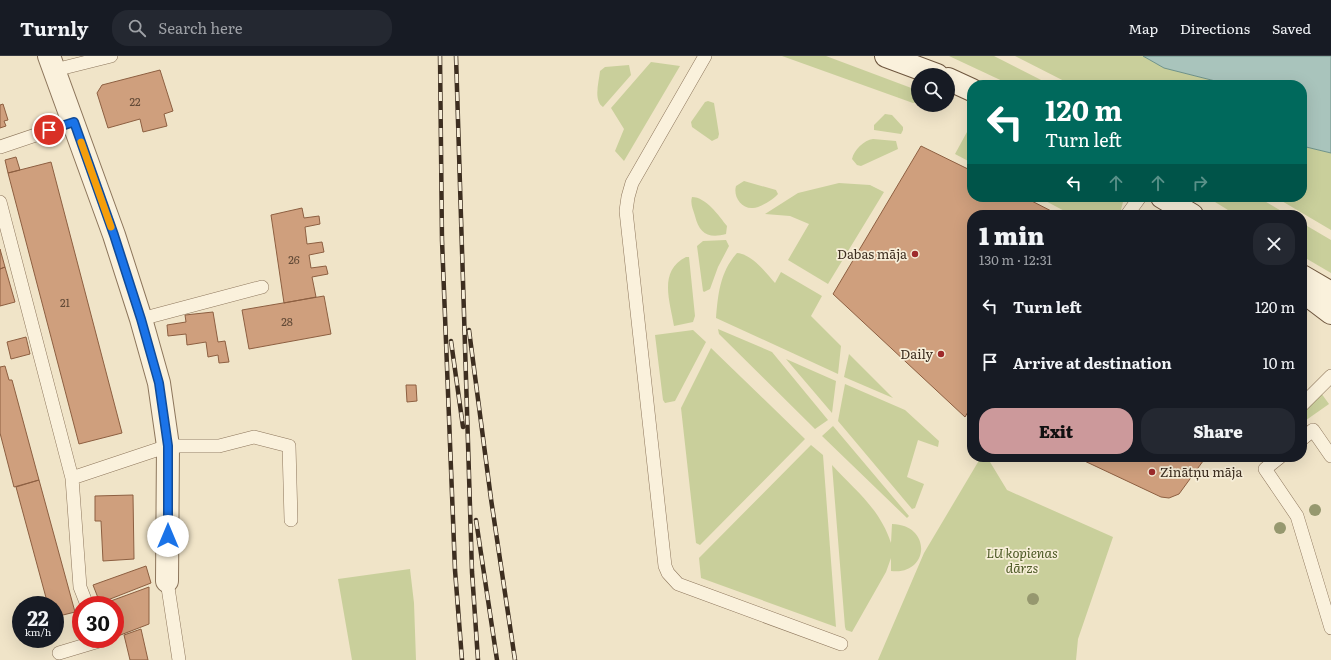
<!DOCTYPE html>
<meta charset="utf-8">
<style>
body{margin:0;font-family:Literata,serif;background:#242831;color:#f1f3f6;height:100vh;display:flex;flex-direction:column;font-size:15px;white-space:nowrap}
*{box-sizing:border-box;margin:0}
p{font-size:13px;color:#9ea1a6}
.icon{flex:none;width:22px;height:22px;fill:none;stroke:currentColor;stroke-width:2;stroke-linecap:round;stroke-linejoin:round}
.map{position:relative;flex:1;overflow:hidden}
.sheet{position:absolute;left:967px;top:154px;width:340px;height:252px;display:flex;flex-direction:column;background:#171b24;border-radius:16px;box-shadow:0 4px 16px #0002}
.sheet>*{flex:none}
.hud{position:absolute;left:967px;top:24px;width:340px;height:122px;border-radius:16px;box-shadow:0 4px 16px #0002;background:#00695c;color:#fff;overflow:hidden}
.fabs{position:absolute;left:911px;top:12px;display:grid;gap:8px}
.fabs a{display:grid;place-items:center;width:44px;height:44px;border-radius:50%;background:#171b24;box-shadow:0 4px 16px #0002;font-size:20px}
.speed{position:absolute;left:12px;top:540px;display:flex;gap:8px;font-size:20px;font-weight:700;text-align:center}
.speed>*{display:grid;place-content:center;width:52px;height:52px;border-radius:50%;background:#171b24;box-shadow:0 4px 16px #0002;line-height:1}
.speed small{font-size:10px;font-weight:400}
.speed .limit{border:6px solid #d22;background:#fff;color:#111}
.pin{position:absolute;display:grid;place-items:center;width:34px;height:34px;color:#fff;margin:-17px;border:2px solid #fff;border-radius:50%;box-shadow:0 1px 4px #0007}
.me{position:absolute;width:44px;margin:-22px;rotate:0deg;stroke-linejoin:round;filter:drop-shadow(0 0 3px #0008)}
.turn{display:flex;align-items:center;gap:14px;height:84px;padding:0 12px;font-size:18px}
.turn .icon{width:52px;height:52px;stroke-width:2.5}
.turn b{display:block;font-size:28px;line-height:34px}
.lanes{display:flex;align-items:center;height:38px;padding:0 12px;background:#0003;justify-content:center;gap:20px;direction:ltr}
.lanes .off{opacity:.35}
.round{display:grid;place-items:center;flex:none;width:42px;height:42px;border-radius:16px;background:#242831}
.summary{display:flex;align-items:center;justify-content:space-between;height:68px;padding:0 12px}
h1{font-size:24px;font-weight:800;line-height:30px}
.action{display:flex;gap:8px;margin-top:auto;padding:8px 12px}
.action a{flex:1;height:46px;border-radius:16px;background:#cc999b;color:#111;font-size:16px;font-weight:800;line-height:46px;text-align:center}
.action a+a{background:#242831;color:#f1f3f6}
ul{padding:0;list-style:none}
li{display:flex;align-items:center;gap:12px;height:56px;padding:0 12px}
li div{flex:1}
li b{display:block;font-size:15px}
li em{font-style:normal}
header{display:flex;align-items:center;gap:24px;box-sizing:border-box;height:56px;padding:0 20px;background:#171b24;border-bottom:1px solid #363941}
header strong{font-size:19px}
nav{display:flex;gap:22px;margin-inline-start:auto;font-size:14px}
.search{width:280px;height:36px;background:#242831;display:flex;align-items:center;gap:10px;box-sizing:border-box;padding:0 14px;border-radius:16px;color:#9ea1a6;font-size:15px}
.map>svg:first-child{display:block}
.green{fill:#c9cf9b}
.water{fill:#a9c4bc;stroke:#6f938a}
.building{fill:#cf9f7d;stroke:#8d5f41}
.lines{fill:none;stroke-linecap:round;stroke-linejoin:round}
.service-casing{stroke:#8d765c;stroke-width:14}
.minor-casing{stroke:#8d765c;stroke-width:24}
.secondary-casing{stroke:#6f573f;stroke-width:24}
.service{stroke:#faf1dc;stroke-width:13}
.minor{stroke:#faf1dc;stroke-width:22}
.secondary{stroke:#faf1dc;stroke-width:22}
.rail-casing{stroke:#3d2e20;stroke-width:4.5}
.rail{stroke:#f7eed8;stroke-width:3;stroke-dasharray:9;stroke-linecap:butt}
.tree{fill:#96986f}
.route-casing{stroke:#114b97;stroke-width:10}
.route{stroke:#1a73e8;stroke-width:7}
.slow{stroke:#f59e0b;stroke-width:7}
.poi-dot{fill:#9e2a2b;stroke:#f7eed8;stroke-width:1.5}
.labels{text-anchor:middle;stroke-width:3.5;stroke-linejoin:round;paint-order:stroke}
.number-label{font-size:11px;fill:#624a37}
.poi-label{font-size:13px;fill:#3d2e20;stroke:#f7eed8;text-anchor:end}
.park-label{font-size:13px;font-style:italic;fill:#4d5a26;stroke:#f7eed8}
</style>
<header>
<strong>Turnly</strong>
<div class="search"><svg class="icon" aria-label="search" viewBox="0 0 24 24"><circle cx="10" cy="10" r="6"/><path d="M15 15l6 6"/></svg>Search here</div>
<nav><a>Map</a><a>Directions</a><a>Saved</a></nav>
</header>
<div class="map">
<svg width="1331" height="604" viewBox="0 0 1331 604">
<rect width="100%" height="100%" fill="#f0e4c8"/>
<path class="green" d="M782 0H826L914 33 917 46 913 47Z
M949 0H994L1051 29H1011Z
M1015 0H1143L1164 12 1231 29H1072Z
M651 6 680 10 624 105 615 95 624 73 611 52Z
M629 9 631 19 603 51C593 44 599 26 600 15L605 11Z
M708 45 714 47 719 78 718 82 712 85 692 71 691 66 705 46Z
M885 58 892 59 903 71V74L901 78 874 74V69Z
M972 74V107L955 98 967 76Z
M873 83 896 85 898 93 861 110 857 109 852 103C854 94 864 84 873 83Z
M1302 90 1331 97V174L1275 141H1302Z
M744 125 776 134 778 138C774 143 760 152 753 152 741 153 733 140 736 130Z
M839 127 870 129 884 136 828 228 788 204 809 168 790 160 765 158 798 137Z
M692 141C706 141 719 160 727 170L726 178C708 183 699 177 695 160 693 153 690 148 692 141Z
M1038 141H1121L1123 146 1121 154 1116 159H1072Z
M1207 141H1258L1288 159H1236Z
M1302 167 1331 184V217L1302 200Z
M726 184 729 190 718 211 710 233 704 236 703 235 697 190 703 185Z
M737 197C752 198 766 217 775 227L781 216 822 240 811 260 841 290 838 318 716 262C718 238 720 216 737 197Z
M686 201H689L695 260 693 266 674 270C670 245 658 215 686 201Z
M718 273 772 296 828 364 815 373 719 278Z
M693 274 706 286 675 345 665 347 663 344 655 279Z
M711 292 805 383 700 489 696 487 681 352Z
M849 298 893 342 844 321Z
M786 303 836 325 832 357Z
M845 328 905 354 939 385 938 391 918 384 907 421 924 428 915 452 912 453 838 365Z
M1321 337 1329 348 1302 367V355Z
M833 370 909 460 907 462 822 380Z
M811 389 823 399 836 571 701 522 699 502Z
M981 401H987L1007 434 1113 481 1078 583 1076 604H878L924 497Z
M832 409C856 435 880 453 891 487L892 468C933 469 929 520 891 515V502L886 516 852 576 846 574 845 571Z
M410 513 414 547 416 604H352L338 523Z"/>
<path class="water" d="M1143 0H1331V97L1302 90V29H1231L1164 12Z"/>
<path class="building" d="M160 14 173 55 164 58 167 70 143 76 140 63 108 72 97 37 102 29Z
M3 48 8 64 4 65 6 70 0 72V49Z
M921 90 972 115V141H1024L1059 159H972V349L965 361 833 238Z
M16 101 20 114 8 117 5 104Z
M51 106 122 377 79 388 8 117Z
M302 152 304 162 319 160 320 168 305 171 307 188 322 186 324 196 309 199 311 212 326 210 328 218 312 221 316 241 284 247 271 159Z
M0 193 5 211 0 213Z
M5 211 15 246 0 250V213Z
M324 240 331 278 249 293 242 254Z
M213 256 218 286 225 285 229 306 219 307 218 299 208 301 206 286 187 289 186 278 168 280 167 269 186 266 185 259Z
M26 281 30 298 11 303 7 286Z
M5 310 9 324H12L39 424 14 431 0 377V311Z
M406 329H416L417 345 407 346Z
M1076 401H1206L1179 438 1169 442 1161 441Z
M39 424 75 556 55 561V549H48L16 431Z
M133 439 134 503 103 505 101 465H95V440Z
M146 510 151 527 100 547 93 529Z
M149 531V568L118 580 115 571V549H109L108 546Z
M141 573 148 604H130L124 579Z"/>
<g class="lines">
<defs>
<path id="service" d="M705 0 632 127 628 141 626 155 665 510 668 517 678 528 841 588
M55 14 111 0
M0 91 74 66
M0 146 72 422 168 390H219L254 381 289 390 291 464
M1127 159 1140 141
M141 263 262 231
M1302 349 1331 320
M1302 383 1313 374 1331 400
M1280 401 1265 413 1297 460 1331 572
M72 422 80 531 87 549
M167 525 179 604
M59 597 99 585 98 583"/>
<path id="minor" d="M49 0 114 179 141 263 159 327 168 390 167 525"/>
<path id="secondary" d="M886 0 937 19
M948 23 972 34
M1162 141 1192 159
M1302 220 1331 237
M1302 235 1331 257"/>
</defs>
<use href="#service" class="service-casing"/>
<use href="#minor" class="minor-casing"/>
<use href="#secondary" class="secondary-casing"/>
<use href="#service" class="service"/>
<use href="#minor" class="minor"/>
<use href="#secondary" class="secondary"/>
<defs>
<path id="rail" d="M440 0 442 184 455 514 462 604
M456 0 472 516 478 604
M469 274 491 443 515 604
M451 285 463 371
M476 464 497 604"/>
</defs>
<use href="#rail" class="rail-casing"/>
<use href="#rail" class="rail"/>
</g>
<g class="tree">
<circle cx="1315" cy="454" r="6"/>
<circle cx="1280" cy="472" r="6"/>
<circle cx="1033" cy="543" r="6"/>
</g>
<g class="lines">
<defs>
<path id="route" d="M49 74 74 66 114 179 141 263 159 327 168 390V480"/>
</defs>
<use href="#route" class="route-casing"/>
<use href="#route" class="route"/>
<path class="slow" d="M81 86 111 171"/>
</g>
<g class="poi-dot">
<circle cx="915" cy="198" r="4"/>
<circle cx="941" cy="298" r="4"/>
<circle cx="1152" cy="416" r="4"/>
</g>
<g class="labels">
<g class="number-label">
<text x="135" y="50">22</text>
<text x="294" y="208">26</text>
<text x="65" y="251">21</text>
<text x="287" y="270">28</text>
</g>
<g class="poi-label">
<text x="907" y="203">Dabas māja</text>
<text x="933" y="303">Daily</text>
<text x="1160" y="421" text-anchor="start">Zinātņu māja</text>
</g>
<g class="park-label">
<text x="1022" y="502">LU kopienas<tspan x="1022" dy="15">dārzs</tspan></text>
</g>
</g>
</svg>
<div class="fabs">
<a><svg class="icon" aria-label="search" viewBox="0 0 24 24"><circle cx="10" cy="10" r="6"/><path d="M15 15l6 6"/></svg></a>
</div>
<div class="speed"><div>22<small>km/h</small></div><div class="limit">30</div></div>
<div class="pin" style="left:49px;top:74px;background:#d93025"><svg class="icon" aria-label="arrive" viewBox="0 0 24 24"><path d="M6 21V4h12l-3 4 3 4H6"/></svg></div>
<svg class="me" style="left:168px;top:480px" viewBox="-20 -20 40 40"><circle r="19" fill="#fff"/><path d="M0-13L10 11 0 6-10 11z" fill="#1a73e8"/></svg>
<div class="hud">
<div class="turn"><svg class="icon" aria-label="left" viewBox="0 0 24 24"><path d="M17 20v-9H6M10 6l-5 5 5 5"/></svg><div><b>120 m</b>Turn left</div></div>
<div class="lanes"><svg class="icon" aria-label="left" viewBox="0 0 24 24"><path d="M17 20v-9H6M10 6l-5 5 5 5"/></svg><svg class="icon off" aria-label="ahead" viewBox="0 0 24 24"><path d="M12 20V5M6 11l6-6 6 6"/></svg><svg class="icon off" aria-label="ahead" viewBox="0 0 24 24"><path d="M12 20V5M6 11l6-6 6 6"/></svg><svg class="icon off" aria-label="right" viewBox="0 0 24 24"><path d="M7 20v-9h11M14 6l5 5-5 5"/></svg></div>
</div>
<section class="sheet">
<div class="summary"><div><h1>1 min</h1><p>130 m · 12:31</p></div><a class="round"><svg class="icon" aria-label="close" viewBox="0 0 24 24"><path d="M6 6l12 12M18 6L6 18"/></svg></a></div>
<ul>
<li><svg class="icon" aria-label="left" viewBox="0 0 24 24"><path d="M17 20v-9H6M10 6l-5 5 5 5"/></svg><div><b>Turn left</b></div><em>120 m</em></li>
<li><svg class="icon" aria-label="arrive" viewBox="0 0 24 24"><path d="M6 21V4h12l-3 4 3 4H6"/></svg><div><b>Arrive at destination</b></div><em>10 m</em></li>
</ul>
<div class="action"><a>Exit</a><a>Share</a></div>
</section>
</div>
